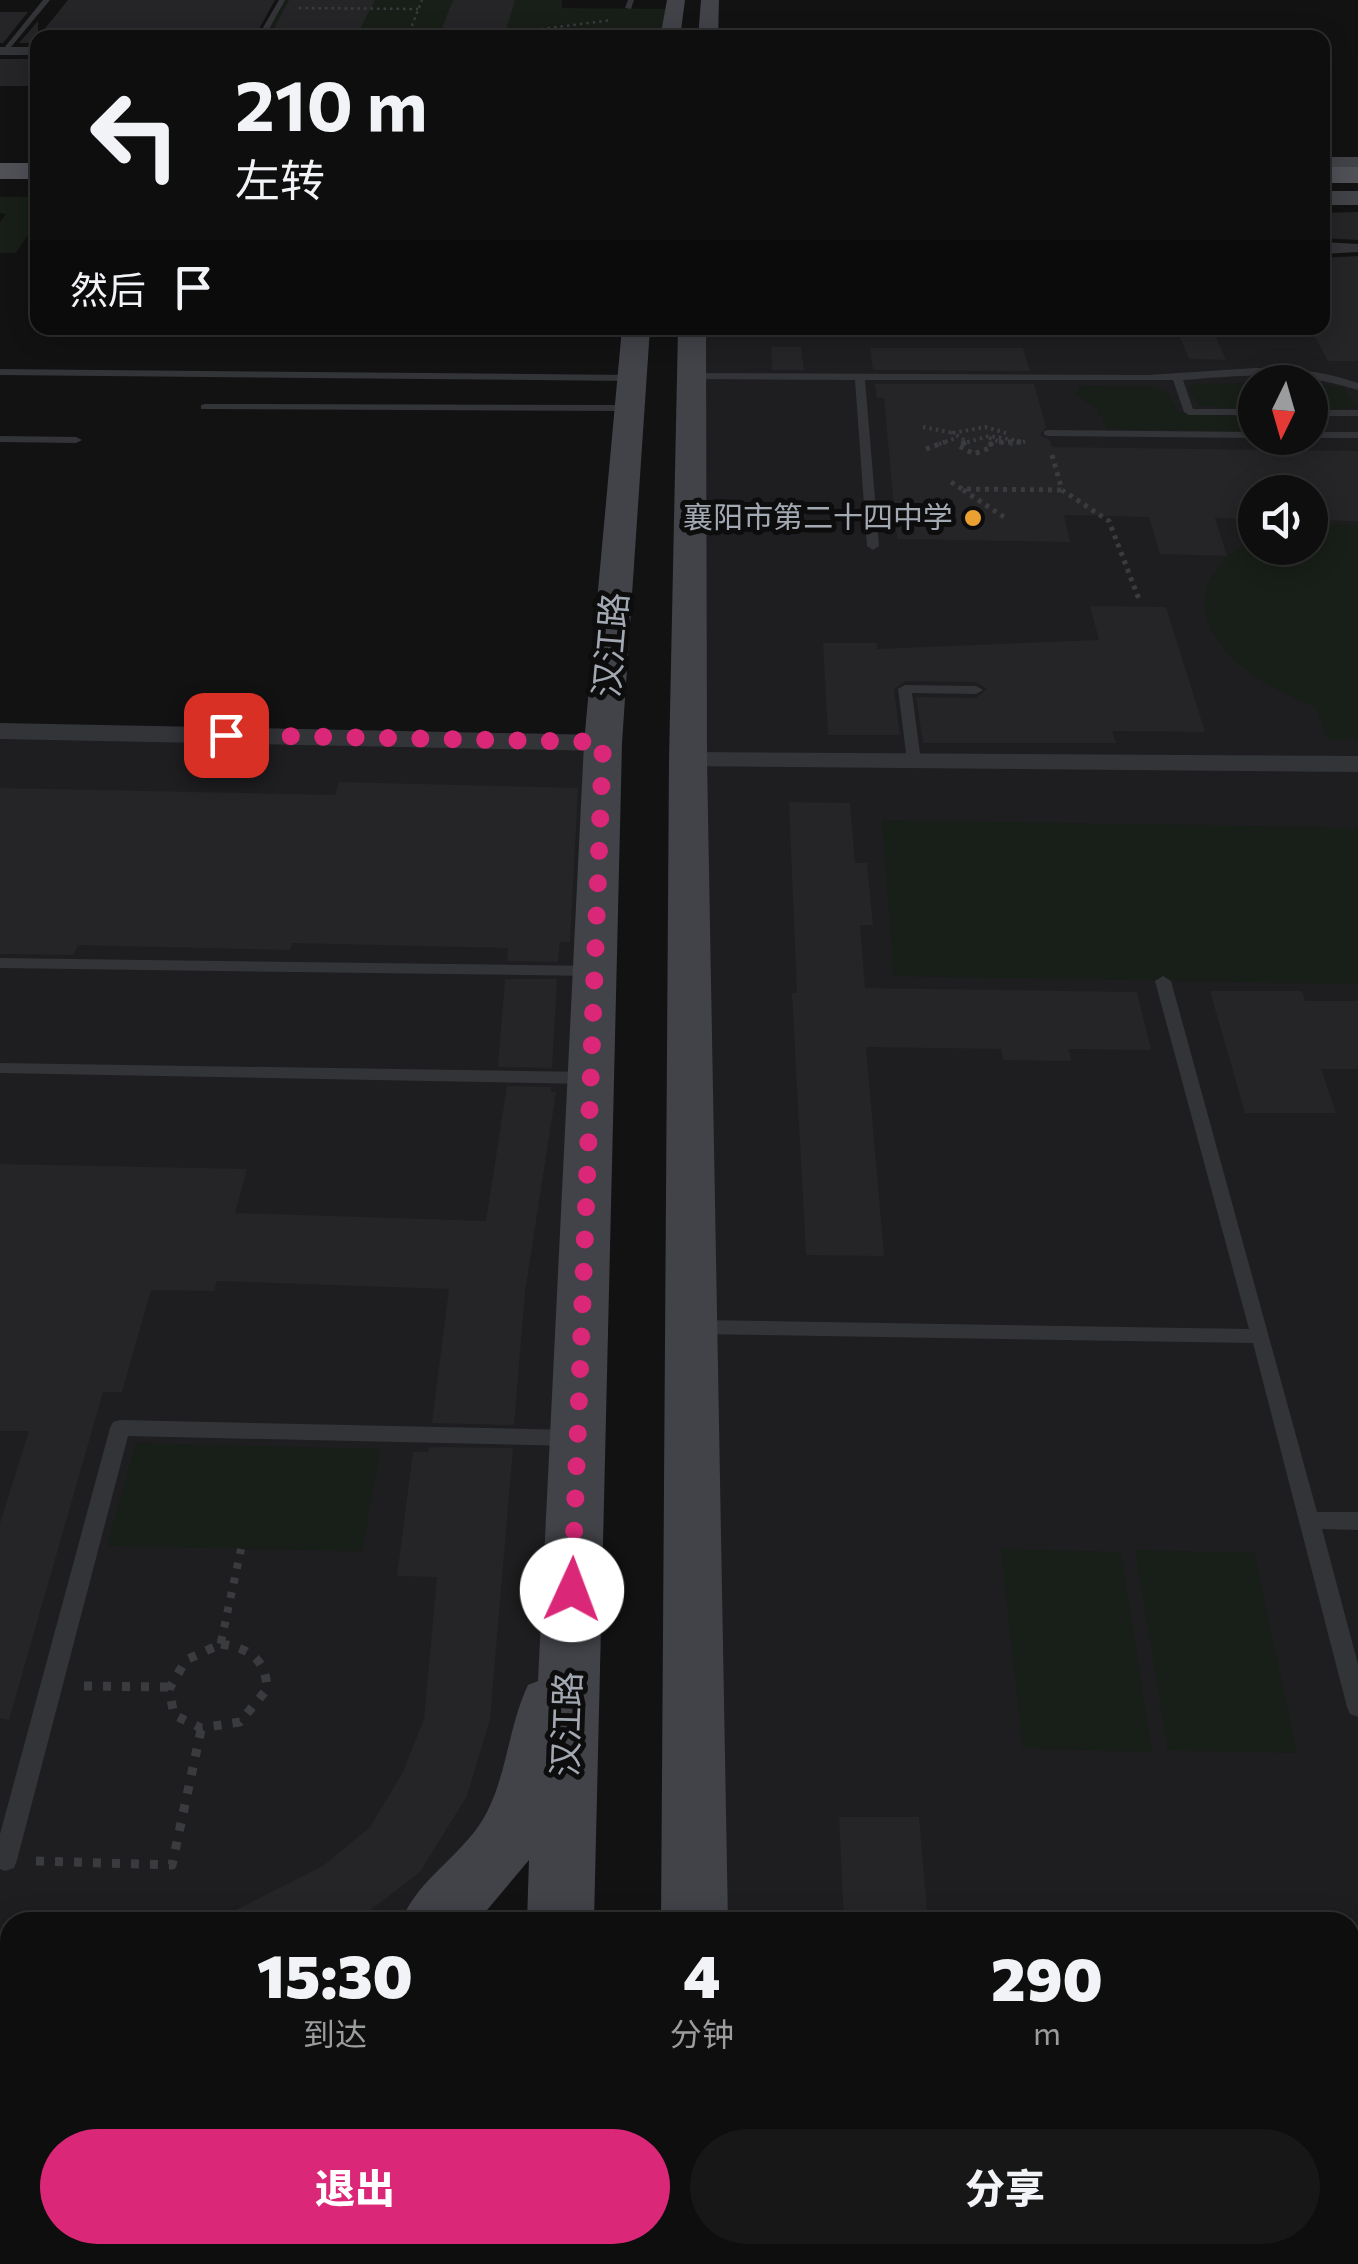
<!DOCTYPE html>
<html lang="zh">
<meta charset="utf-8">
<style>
body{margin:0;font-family:Commissioner,"Noto Sans SC",sans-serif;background:#171717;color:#f1f3f6;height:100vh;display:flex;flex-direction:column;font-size:38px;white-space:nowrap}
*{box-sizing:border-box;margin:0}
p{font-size:32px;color:#9b9c9e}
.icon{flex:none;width:55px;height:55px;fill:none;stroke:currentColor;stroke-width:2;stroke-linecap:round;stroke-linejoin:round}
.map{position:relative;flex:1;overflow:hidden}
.sheet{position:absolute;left:0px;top:1912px;width:1360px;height:352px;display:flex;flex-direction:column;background:#0e0e0e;border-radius:30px 30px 0 0;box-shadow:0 5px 25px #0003,0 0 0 2px #2e2e2e}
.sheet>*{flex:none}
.banner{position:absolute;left:30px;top:30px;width:1300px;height:305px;border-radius:20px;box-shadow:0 5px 25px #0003,0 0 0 2px #2e2e2e;background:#0e0e0e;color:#f1f3f6;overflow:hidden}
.needle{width:65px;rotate:185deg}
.controls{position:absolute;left:1238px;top:365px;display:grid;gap:20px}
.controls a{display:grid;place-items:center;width:90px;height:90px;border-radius:50%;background:#0e0e0e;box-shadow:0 5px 25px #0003,0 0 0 2px #2e2e2e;font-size:50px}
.pin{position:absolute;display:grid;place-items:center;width:85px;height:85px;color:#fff;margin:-42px;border-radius:20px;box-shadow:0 5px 15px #0006}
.me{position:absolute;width:110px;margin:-55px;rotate:2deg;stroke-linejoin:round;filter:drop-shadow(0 0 8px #0008)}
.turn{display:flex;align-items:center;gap:35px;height:210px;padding:0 40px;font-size:45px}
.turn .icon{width:130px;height:130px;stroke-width:2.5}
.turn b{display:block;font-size:70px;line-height:85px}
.then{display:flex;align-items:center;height:95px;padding:0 40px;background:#0003;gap:20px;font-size:38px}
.eta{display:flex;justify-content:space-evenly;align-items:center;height:170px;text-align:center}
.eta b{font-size:60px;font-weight:800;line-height:70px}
.button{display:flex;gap:20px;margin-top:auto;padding:20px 40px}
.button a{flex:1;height:115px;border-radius:60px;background:#db2777;color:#fff;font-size:40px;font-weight:800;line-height:115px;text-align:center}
.button a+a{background:#171717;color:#f1f3f6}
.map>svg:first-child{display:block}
.built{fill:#1e1e20;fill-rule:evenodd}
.green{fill:#181e18}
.building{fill:#252527}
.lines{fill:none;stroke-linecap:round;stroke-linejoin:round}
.path-far4{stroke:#393b3f;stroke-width:2.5;stroke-dasharray:2.5 4;stroke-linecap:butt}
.path-far3{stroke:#393b3f;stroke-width:4;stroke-dasharray:2.5 4;stroke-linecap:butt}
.path-far2{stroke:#393b3f;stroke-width:5;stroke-dasharray:4 5;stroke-linecap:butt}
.path-far1{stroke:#393b3f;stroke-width:8;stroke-dasharray:6 9;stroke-linecap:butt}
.path{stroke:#393b3f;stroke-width:9;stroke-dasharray:8 11;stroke-linecap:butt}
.lane{fill:#333438;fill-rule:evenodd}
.street{fill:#333438;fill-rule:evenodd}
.secondary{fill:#414348;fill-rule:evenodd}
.primary{fill:#4f5157;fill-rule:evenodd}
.route{stroke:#db2777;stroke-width:18;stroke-dasharray:0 32.4}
.poi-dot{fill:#eba132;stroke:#0d0d0e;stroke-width:4}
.labels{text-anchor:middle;stroke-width:10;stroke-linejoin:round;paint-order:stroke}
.far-poi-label{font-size:30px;fill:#a3a9b3;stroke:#0d0d0e;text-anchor:end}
.street-label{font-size:35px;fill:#a3a9b3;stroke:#0d0d0e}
</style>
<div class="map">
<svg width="1358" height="2264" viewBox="0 0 1358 2264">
<rect width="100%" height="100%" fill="#121213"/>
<path class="built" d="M1358 314V2264H697V2255H1350V1922H695L688 760 692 328H1322ZM1255 382H1310V438H1255ZM1255 492H1310V548H1255Z
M0 731 603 743 571 1628 515 1829 434 1922H10V2150L0 2153Z"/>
<path class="green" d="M282 0H562V8L675 9 670 37 260 38Z
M0 197H37V221L16 253H0V222L6 214 0 213Z
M1255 383V410L1198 405 1189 388 1192 384Z
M1310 383 1344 388 1357 408 1310 410Z
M1079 386 1155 387 1167 391 1179 413 1255 417V432L1107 429 1098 409 1076 395Z
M1238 522 1255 523V548H1310V524H1358V740H1328L1316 707C1243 683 1150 608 1245 543Z
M882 820 1358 828V984L894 976Z
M136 1443 380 1449 362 1551 107 1546Z
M1001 1549 1121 1552 1152 1752 1023 1748Z
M1135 1550 1254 1553 1297 1753 1168 1750Z"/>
<path class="building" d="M68 0H275L254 38H38V43H19L38 21V37Z
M289 0H375L356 37 269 38Z
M453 0H515L504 37 438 38Z
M0 12H28L3 43H0Z
M0 59H38V86H0Z
M1358 212V240L1322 238V213Z
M1358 256V361H1328L1310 328H1322V258Z
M1176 328H1212L1226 360 1189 359Z
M771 347H801L804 370H772Z
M870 348H1023L1030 371 873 370Z
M875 384H1034L1046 427 1040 435 1050 440 1052 447 1358 451V521L1310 520V492H1255V519L1215 518 1227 556 1160 554 1149 517 1064 515 1070 542 897 539 884 398H877Z
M1090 606 1166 607 1205 732 1112 731 1116 743H923L916 697 976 698 987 689 976 682 905 681 894 689 900 735H828L823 643H877V649L1099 640Z
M339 782 578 788 570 942H560L558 962 507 961 508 948 292 943 290 950 78 945 73 955 0 954V788L335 795Z
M789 802 850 803 855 863H867L873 925H860L865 988 1137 992 1151 1050 1069 1049 1071 1061 1003 1060 1001 1049 866 1047 884 1256 806 1255 792 993H797Z
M505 979H557L552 1068 498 1067Z
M1210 991H1302L1305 1001H1358V1069H1321L1336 1113H1245Z
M507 1086 551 1087V1092H556L525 1292 514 1425 432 1423 449 1289 217 1281 214 1291 151 1290 122 1392H103L9 1720 0 1718V1523L29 1431H0V1164L247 1169 235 1213 486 1221Z
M429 1447 513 1448 490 1719 467 1796 420 1872 355 1922H212L323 1866 370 1827 403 1772 424 1719 437 1577 397 1576 413 1452H428Z
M839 1817H919L928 1922H844Z"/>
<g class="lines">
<path class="path-far4" d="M299 8 418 9
M407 38 422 0
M551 38 534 30 612 20"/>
<path class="path-far3" d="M923 427 953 433
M964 440 953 433 985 427 1006 433
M939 444 956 438
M961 444 989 436 1020 441
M991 444 989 438 1005 444
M1010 444 1028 441"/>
<path class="path-far2" d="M966 442 959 446 974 454 992 447 990 442
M999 442H1023
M926 449 945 442
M1052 455 1062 490 1109 521 1140 602
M951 482 962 489 1061 490
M963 490 1007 519"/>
<path class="path-far1" d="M221 1642 241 1549"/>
<path class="path" d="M221 1644C249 1648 266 1659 267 1689L240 1722 201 1728 174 1715 169 1689 186 1660Z
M221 1644 222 1640
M84 1686 168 1687
M36 1861 172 1865 201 1730"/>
<path class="lane" d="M43 0H50L6 53H0Z
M279 0H285L264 38H257Z
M628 0H634L631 9 625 8Z
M381 328 550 329 560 328 554 335 386 331Z
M1255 368C1291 368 1324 371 1358 383V390C1292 370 1250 375 1183 380L1193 409H1255V415H1189L1184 412 1173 380H865L879 546 873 550 867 546 855 380 692 379 687 376 692 373 1148 375Z
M0 369 632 375 637 378 632 381 0 375Z
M205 404 630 405 635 408 630 411 201 409V405Z
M1310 410H1358V416H1310Z
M1048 430 1255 432V438H1258H1255L1048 436 1044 435V431Z
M1310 432H1358V438H1307H1310Z
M0 436 76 437 82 440 76 443 0 442Z
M905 685 976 686 983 690 976 694 912 693 921 761 914 765 907 761 898 689Z
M0 958 594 966 602 971 594 976 0 968Z
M1163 976 1171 981 1317 1512H1358V1530L1322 1529 1358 1664V1717L1350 1714 1347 1707 1253 1343 697 1334 690 1332 687 1327 690 1322 697 1320 1249 1329 1155 981Z
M0 1063 590 1072 598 1078 590 1084 0 1073Z
M120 1420 573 1430 580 1432 583 1438 580 1444 573 1446 128 1436 17 1860 14 1868 5 1871 0 1869V1834L110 1428 113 1422Z
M1350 2047H1358V2073H1350Z"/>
<path class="street" d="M0 47H38V55H0Z
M1322 242 1358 244V252L1322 254Z
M0 723 603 735 617 743 603 751 0 739Z
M688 752 1358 756V772L678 766 674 760 678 754Z"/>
<path class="secondary" d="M667 0H685L680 38H660Z
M701 0H719L718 38H698Z
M1322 157H1358V171H1322Z
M1322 191H1358V205H1322Z
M622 328H650L622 743 594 1922H527L529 1860 477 1922H401C418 1877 466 1854 487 1812 507 1773 509 1725 528 1685L538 1681 584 743Z
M678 328H706L707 760 728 1922H661L669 760Z
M10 2113V2187L0 2190V2116Z
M510 2255H586V2264H510Z
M659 2255H735V2264H659Z"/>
<path class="primary" d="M0 163H38V179H0Z
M1322 167H1358V183H1322Z"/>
</g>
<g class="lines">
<path class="route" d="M226 735 603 742 572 1590"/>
</g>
<circle class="poi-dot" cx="973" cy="518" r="10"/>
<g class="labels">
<g class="far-poi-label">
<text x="953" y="528">襄阳市第二十四中学</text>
</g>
<g class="street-label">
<text transform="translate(611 645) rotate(-85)" y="12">汉江路</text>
<text transform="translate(567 1724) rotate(-88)" y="12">汉江路</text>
</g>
</g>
</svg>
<div class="controls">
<a><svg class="needle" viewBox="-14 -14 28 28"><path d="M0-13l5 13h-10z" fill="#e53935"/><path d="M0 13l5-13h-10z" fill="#9b9c9e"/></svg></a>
<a><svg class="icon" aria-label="sound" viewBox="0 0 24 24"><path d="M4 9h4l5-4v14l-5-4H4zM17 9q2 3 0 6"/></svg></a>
</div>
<div class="pin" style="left:226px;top:735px;background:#d93025"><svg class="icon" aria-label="arrive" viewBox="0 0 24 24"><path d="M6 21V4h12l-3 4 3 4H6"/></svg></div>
<svg class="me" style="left:572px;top:1590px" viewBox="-20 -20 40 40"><circle r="19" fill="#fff"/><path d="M0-13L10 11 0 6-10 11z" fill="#db2777"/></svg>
<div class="banner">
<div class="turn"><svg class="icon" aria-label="left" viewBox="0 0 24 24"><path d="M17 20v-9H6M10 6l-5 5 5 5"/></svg><div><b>210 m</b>左转</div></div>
<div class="then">然后<svg class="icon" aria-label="arrive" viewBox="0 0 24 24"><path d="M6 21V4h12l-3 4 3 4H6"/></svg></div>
</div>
<section class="sheet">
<div class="eta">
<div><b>15:30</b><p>到达</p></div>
<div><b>4</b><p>分钟</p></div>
<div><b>290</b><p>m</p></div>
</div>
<div class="button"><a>退出</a><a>分享</a></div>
</section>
</div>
